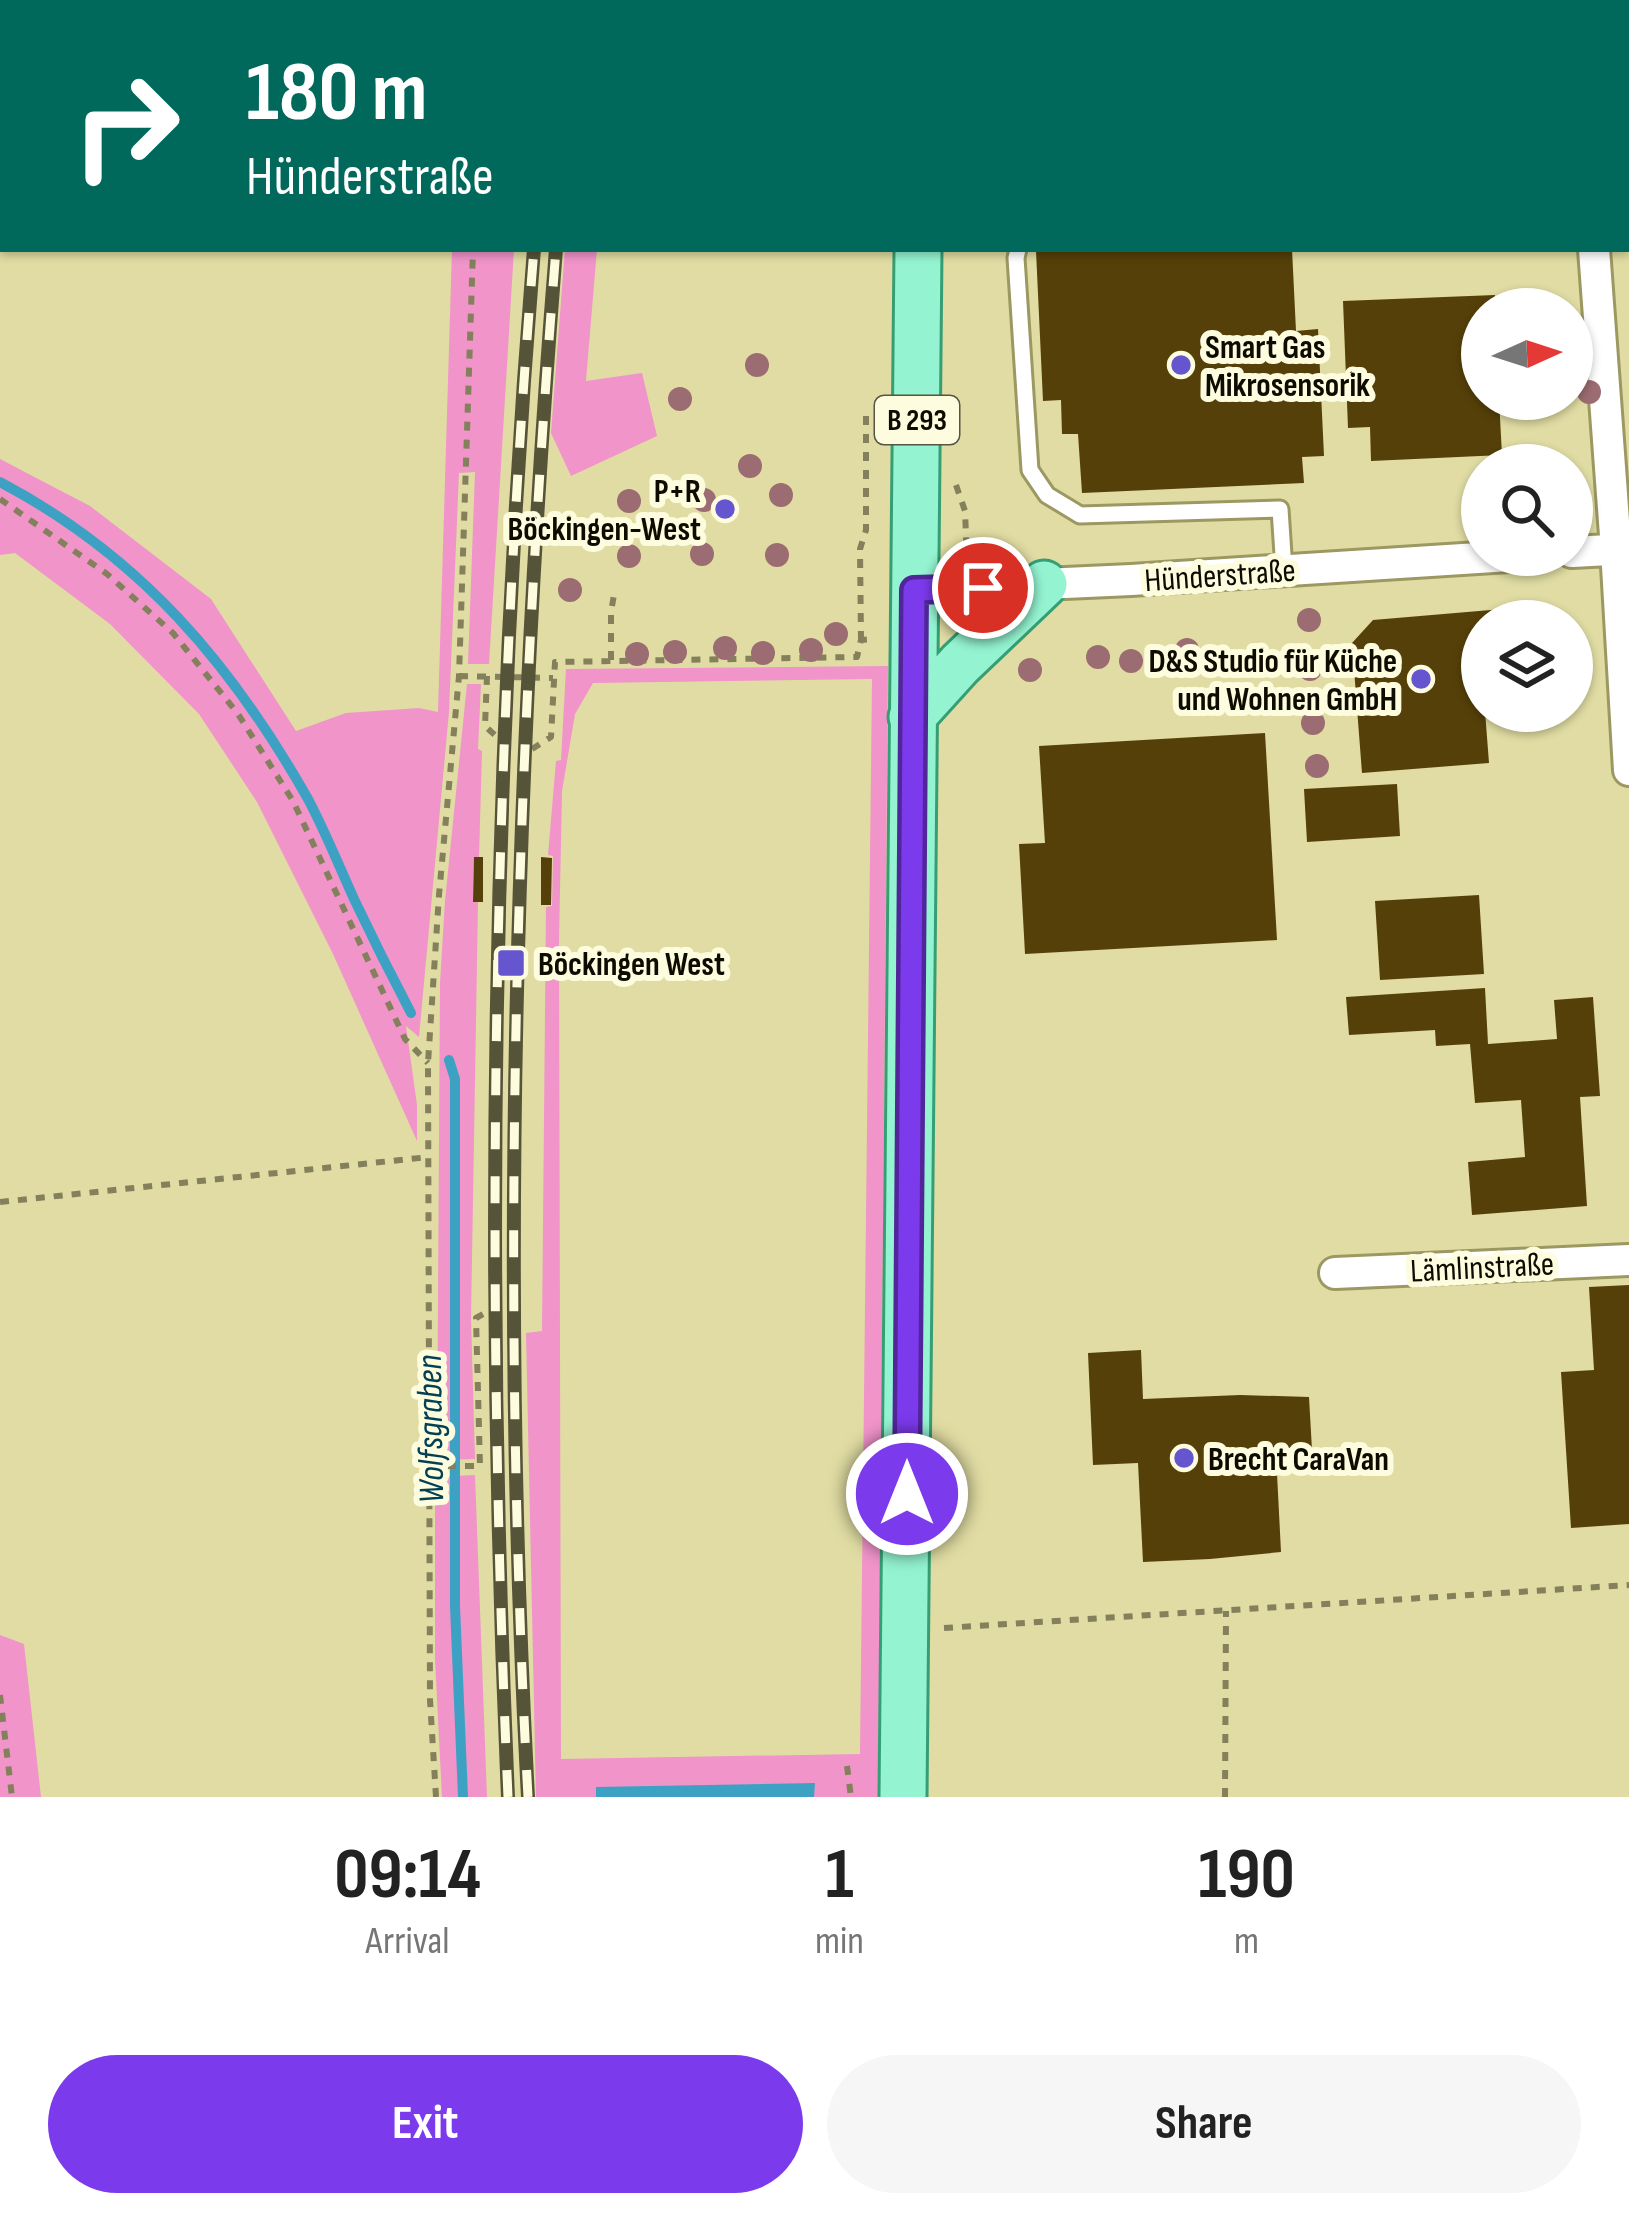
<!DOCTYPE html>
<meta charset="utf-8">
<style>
body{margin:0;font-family:"Sofia Sans Condensed",sans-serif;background:#f6f6f6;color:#222;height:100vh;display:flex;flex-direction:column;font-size:45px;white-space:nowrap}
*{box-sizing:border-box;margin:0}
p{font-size:39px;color:#767676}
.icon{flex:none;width:66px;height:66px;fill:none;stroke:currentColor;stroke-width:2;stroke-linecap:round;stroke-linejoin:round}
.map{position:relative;height:1797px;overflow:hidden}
.panel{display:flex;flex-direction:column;background:#fff;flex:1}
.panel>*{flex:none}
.banner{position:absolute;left:0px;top:0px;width:1629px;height:252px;box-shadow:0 3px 9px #0004;background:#00695c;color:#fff;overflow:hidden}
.needle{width:78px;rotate:87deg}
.tools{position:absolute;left:1461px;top:288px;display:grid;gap:24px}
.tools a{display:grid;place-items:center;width:132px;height:132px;border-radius:50%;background:#fff;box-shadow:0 3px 9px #0004;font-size:60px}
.pin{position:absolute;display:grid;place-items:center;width:102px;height:102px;color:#fff;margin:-51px;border:6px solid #fff;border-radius:50%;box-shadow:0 3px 12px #0007}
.me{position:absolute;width:132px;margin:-66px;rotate:0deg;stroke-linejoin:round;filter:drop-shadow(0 0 9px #0008)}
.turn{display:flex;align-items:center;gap:42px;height:252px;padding:0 48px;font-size:54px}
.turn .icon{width:156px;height:156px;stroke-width:2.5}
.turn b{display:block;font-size:84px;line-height:102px}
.eta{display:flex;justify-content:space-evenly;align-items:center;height:204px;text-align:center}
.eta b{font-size:72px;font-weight:700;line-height:84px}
.action{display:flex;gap:24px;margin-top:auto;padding:24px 48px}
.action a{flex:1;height:138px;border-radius:72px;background:#7c3aed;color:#fff;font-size:48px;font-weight:700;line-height:138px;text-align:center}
.action a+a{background:#f6f6f6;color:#222}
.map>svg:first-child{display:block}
.green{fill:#f094ca;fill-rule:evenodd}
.water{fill:#3da1c3}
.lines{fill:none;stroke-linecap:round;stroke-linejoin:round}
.stream{stroke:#3da1c3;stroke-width:10}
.building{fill:#564009}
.lane-casing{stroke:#9c9861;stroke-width:21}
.street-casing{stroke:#9c9861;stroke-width:36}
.primary-casing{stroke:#369e74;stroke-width:51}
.path{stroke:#83805b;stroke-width:6;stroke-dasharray:9 9;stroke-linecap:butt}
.lane{stroke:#fff;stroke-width:15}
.street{stroke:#fff;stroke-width:30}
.primary{stroke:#94f4d1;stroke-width:45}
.rail-casing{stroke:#565438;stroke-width:14}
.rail{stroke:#fdfcdf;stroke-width:9;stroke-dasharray:27;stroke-linecap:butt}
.tree{fill:#9b6c71}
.route-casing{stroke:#51269a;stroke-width:30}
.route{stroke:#7c3aed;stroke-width:21}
.poi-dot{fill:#6556cf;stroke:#fdfcdf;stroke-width:4.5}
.labels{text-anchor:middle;stroke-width:12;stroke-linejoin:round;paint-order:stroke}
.shield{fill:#fdfcdf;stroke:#565443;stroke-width:3}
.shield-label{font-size:30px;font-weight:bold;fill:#0e0c00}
.poi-label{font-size:33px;font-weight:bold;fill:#0e0c00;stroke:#fdfcdf;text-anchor:start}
.street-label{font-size:33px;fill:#0e0c00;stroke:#fdfcdf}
.water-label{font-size:36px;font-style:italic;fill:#024052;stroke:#fdfcdf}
</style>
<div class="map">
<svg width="1629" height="1797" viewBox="0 0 1629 1797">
<rect width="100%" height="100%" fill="#e0dca3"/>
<path class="green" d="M452 249H514L489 664H468L475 472 459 473 449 712 419 1037 406 1026 417 1105V1141L333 954 257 802 199 714 110 624 15 553 0 555V459L90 506 211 599 296 731 346 713 419 708 438 712Z
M565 249H597L586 381 642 373 657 436 571 476 551 433Z
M888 666 878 1797H814V1784L596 1788V1797H536L526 1333 542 1331 546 907 552 906 553 856 548 855 556 761 561 760 566 669ZM872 679 860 1754 561 1759 559 939 562 791 575 714 593 683Z
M467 684H481L478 749 482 751 479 857 474 858 473 901 478 902 471 1318 475 1459 437 1460 440 983 445 901Z
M475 1475 487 1797H442L435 1659V1477Z
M0 1635 24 1644 41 1797H0Z"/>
<path class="water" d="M815 1783 814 1797H596V1787Z"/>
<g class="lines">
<path class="stream" d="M0 482C140 556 231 663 308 799 325 831 339 866 354 899 372 937 391 975 411 1013
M449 1060 455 1079V1606L463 1797"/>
</g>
<path class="building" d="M1070 249H1292L1296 331 1318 329 1324 456 1302 457 1304 483 1082 493 1078 434H1062L1061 400 1043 401 1036 251Z
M1495 295 1496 309H1482V399H1499L1502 455 1371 461 1370 427 1348 428 1343 301Z
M1527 607 1543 621H1482V711H1485L1489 763 1362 773 1352 643 1373 620Z
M1265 733 1277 940 1025 954 1019 844 1045 843 1039 746Z
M1397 784 1400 836 1307 842 1304 789Z
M474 857H483V902H473Z
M541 857 552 858 551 905H541Z
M1479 895 1484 974 1380 980 1375 901Z
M1485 988 1488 1044 1557 1039 1554 1000 1593 997 1600 1096 1580 1097 1587 1206 1472 1215 1468 1162 1525 1157 1521 1100 1475 1103 1470 1044 1436 1046 1435 1030 1349 1035 1346 997Z
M1629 1285V1524L1571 1528 1561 1372 1594 1370 1589 1287Z
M1141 1350 1143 1399 1240 1395 1309 1397 1312 1450 1276 1454 1281 1552 1210 1559 1143 1562 1138 1463 1093 1465 1088 1353Z"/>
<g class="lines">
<defs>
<path id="lane" d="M1321 3 1367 0
M1018 249 1016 258 1030 470 1047 495 1080 515 1280 509 1284 570"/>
<path id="street" d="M1576 0V3
M1594 249 1616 549 1629 770
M1572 552 1629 549
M914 590 1131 580 1526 555
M1335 1273 1629 1260"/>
<path id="primary" d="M918 0V3
M912 717 960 664 1044 584
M903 1797 918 249"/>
</defs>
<use href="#lane" class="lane-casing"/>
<use href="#street" class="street-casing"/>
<use href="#primary" class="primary-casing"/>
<path class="path" d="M490 3V0
M956 485 965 511 967 561
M0 499 107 574 173 633 238 714 293 801 405 1039 428 1063
M861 640 860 549 866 530V413
M611 660V612L615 589
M459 676 553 678
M487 676 485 726 496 736
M532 749 551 737 555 662 857 657 861 640 875 639
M0 1202 429 1157
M429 1466H480L476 1318 487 1312
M944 1628 1629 1585
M0 1695 12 1797
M847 1766 851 1797
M436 1797 430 1700 428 1063 439 895 459 676 473 249
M1225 1797 1226 1611"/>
<use href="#lane" class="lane"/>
<use href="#street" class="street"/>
<use href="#primary" class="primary"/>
<defs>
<path id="rail" d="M554 3V0
M574 3 575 0
M508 1797C485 1281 492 764 534 249
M528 1797C500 1281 515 763 556 249"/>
</defs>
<use href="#rail" class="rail-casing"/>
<use href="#rail" class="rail"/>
</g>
<g class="tree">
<circle cx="757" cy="365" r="12"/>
<circle cx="1589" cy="392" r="12"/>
<circle cx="680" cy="399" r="12"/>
<circle cx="750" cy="466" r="12"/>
<circle cx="781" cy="495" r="12"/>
<circle cx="704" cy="500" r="12"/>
<circle cx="629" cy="501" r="12"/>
<circle cx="702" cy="554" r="12"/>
<circle cx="777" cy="555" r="12"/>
<circle cx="629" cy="556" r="12"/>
<circle cx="570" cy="590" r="12"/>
<circle cx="1309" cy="620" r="12"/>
<circle cx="836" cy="634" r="12"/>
<circle cx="725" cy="648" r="12"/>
<circle cx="811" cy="650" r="12"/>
<circle cx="1187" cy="650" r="12"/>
<circle cx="675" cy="652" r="12"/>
<circle cx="763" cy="653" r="12"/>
<circle cx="637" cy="654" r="12"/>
<circle cx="1098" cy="657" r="12"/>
<circle cx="1131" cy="661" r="12"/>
<circle cx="1310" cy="669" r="12"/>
<circle cx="1030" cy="670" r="12"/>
<circle cx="1313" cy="723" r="12"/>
<circle cx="1317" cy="766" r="12"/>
</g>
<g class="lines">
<defs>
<path id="route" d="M907 1494 914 590 983 588"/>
</defs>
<use href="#route" class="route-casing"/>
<use href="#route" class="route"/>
</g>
<g class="poi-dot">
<circle cx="1181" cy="365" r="12"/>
<circle cx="725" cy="509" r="12"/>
<circle cx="1421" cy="679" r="12"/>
<rect x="496" y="948" width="30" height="30" rx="6"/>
<circle cx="1184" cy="1458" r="12"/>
</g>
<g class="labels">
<rect class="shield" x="875" y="396" width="84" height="48" rx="9"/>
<g class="shield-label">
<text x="917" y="430">B 293</text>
</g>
<g class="poi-label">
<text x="1205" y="358">Smart Gas<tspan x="1205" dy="38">Mikrosensorik</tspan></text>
<text x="701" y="502" text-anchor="end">P+R<tspan x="701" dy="38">Böckingen-West</tspan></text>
<text x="1397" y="672" text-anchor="end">D&amp;S Studio für Küche<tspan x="1397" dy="38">und Wohnen GmbH</tspan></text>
<text x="538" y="975">Böckingen West</text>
<text x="1208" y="1470">Brecht CaraVan</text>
</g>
<g class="street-label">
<text transform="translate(1220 574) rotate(-4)" y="12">Hünderstraße</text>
<text transform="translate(1482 1266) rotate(-3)" y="12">Lämlinstraße</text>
</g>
<g class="water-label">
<text transform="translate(429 1429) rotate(-91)" y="13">Wolfsgraben</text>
</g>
</g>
</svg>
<div class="tools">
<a><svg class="needle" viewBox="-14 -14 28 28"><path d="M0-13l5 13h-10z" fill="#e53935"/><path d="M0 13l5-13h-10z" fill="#767676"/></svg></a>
<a><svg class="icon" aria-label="search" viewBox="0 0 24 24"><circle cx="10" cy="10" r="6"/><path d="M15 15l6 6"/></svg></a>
<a><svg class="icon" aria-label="layers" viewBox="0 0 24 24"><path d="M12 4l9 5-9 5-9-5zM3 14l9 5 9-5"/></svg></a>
</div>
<div class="pin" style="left:983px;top:588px;background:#d93025"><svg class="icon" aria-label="arrive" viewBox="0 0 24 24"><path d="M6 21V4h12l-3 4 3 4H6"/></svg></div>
<svg class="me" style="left:907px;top:1494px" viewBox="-20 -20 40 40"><circle r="17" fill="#7c3aed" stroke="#fff" stroke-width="3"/><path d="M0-11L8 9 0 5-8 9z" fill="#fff"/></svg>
<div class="banner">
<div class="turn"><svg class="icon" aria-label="right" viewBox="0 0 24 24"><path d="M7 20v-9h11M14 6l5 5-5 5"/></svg><div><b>180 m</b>Hünderstraße</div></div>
</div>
</div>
<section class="panel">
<div class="eta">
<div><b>09:14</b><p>Arrival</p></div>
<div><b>1</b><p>min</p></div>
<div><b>190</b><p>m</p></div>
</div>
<div class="action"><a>Exit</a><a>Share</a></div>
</section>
